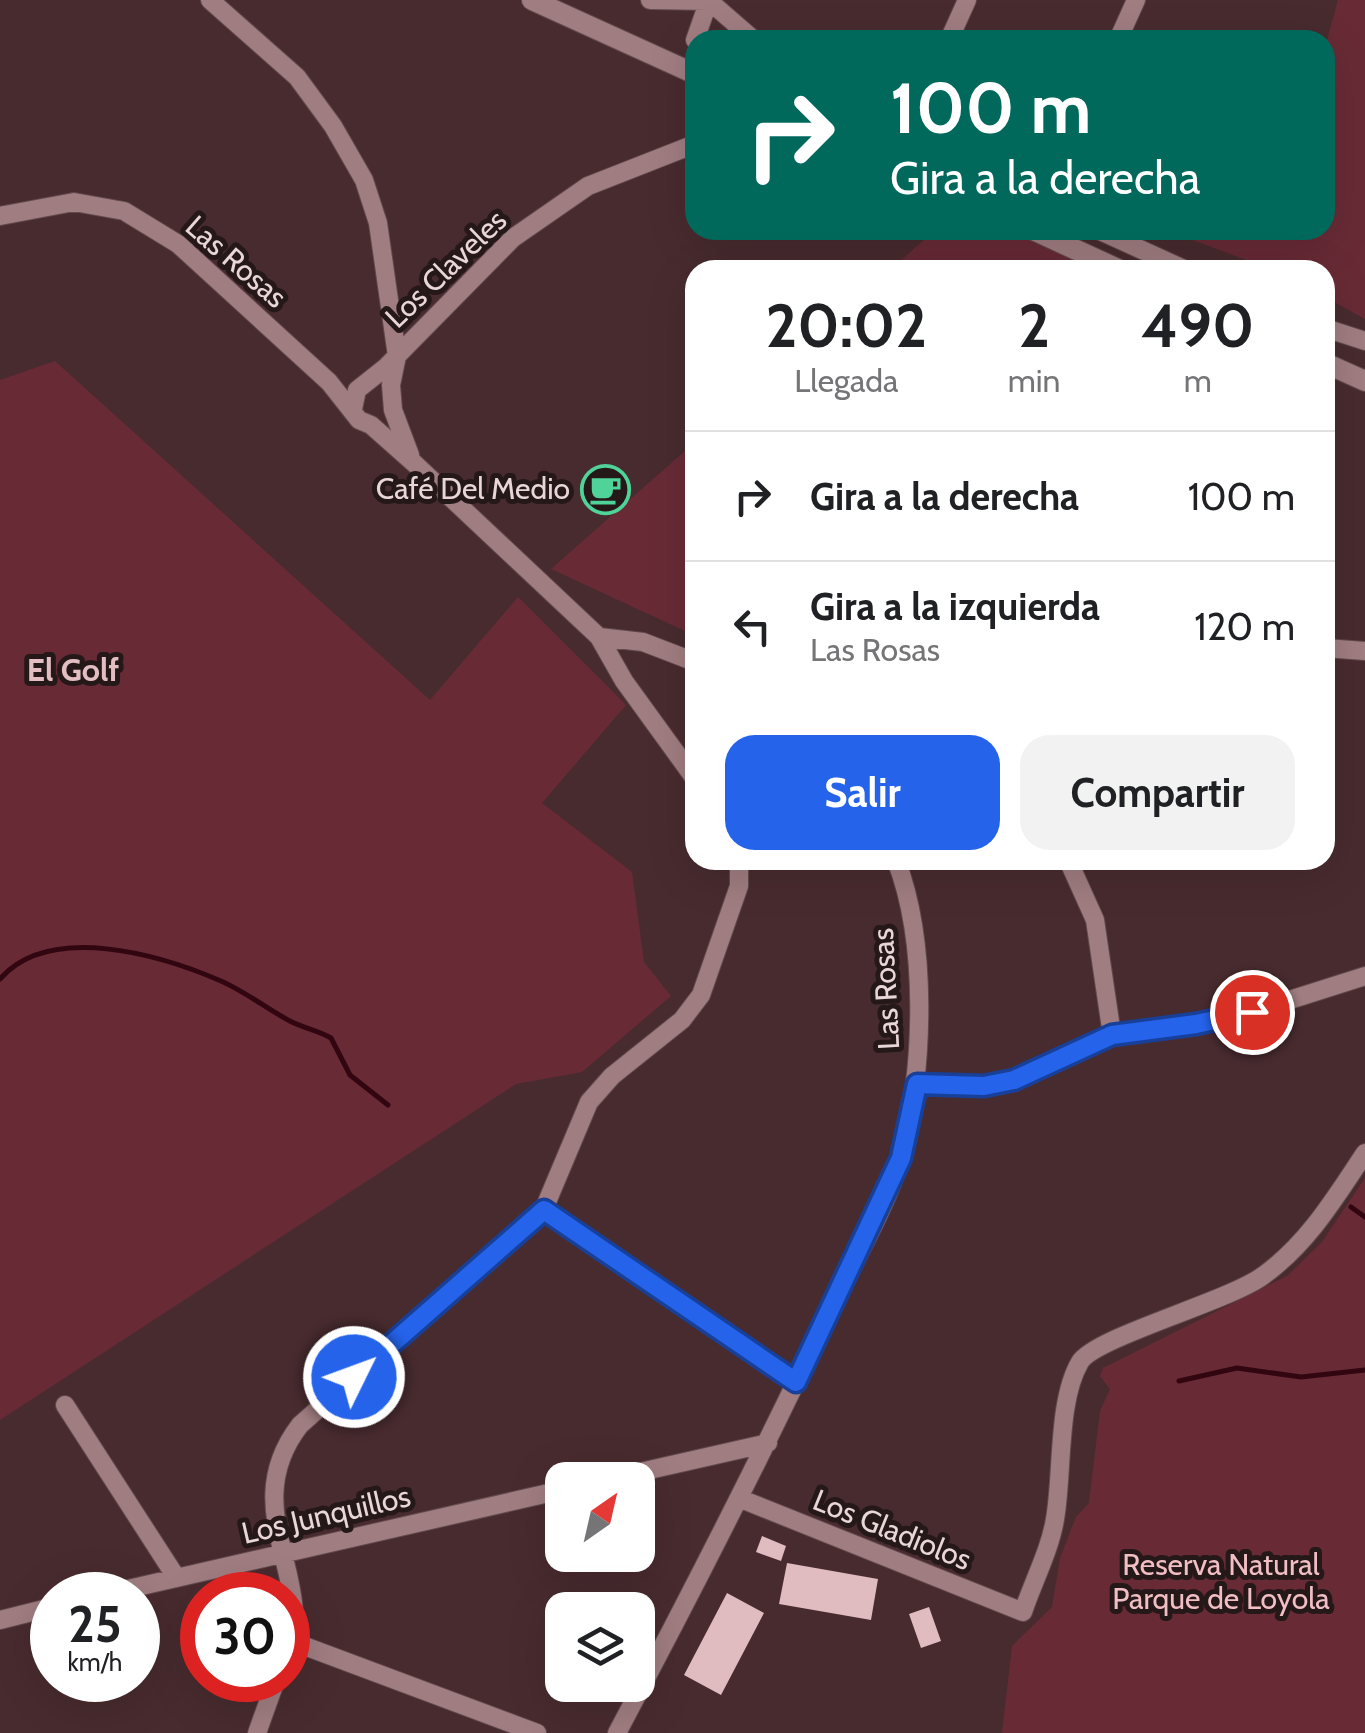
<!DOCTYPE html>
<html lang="es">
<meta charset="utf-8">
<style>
body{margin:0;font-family:Cabin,sans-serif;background:#f2f2f2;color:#202124;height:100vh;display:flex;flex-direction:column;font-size:38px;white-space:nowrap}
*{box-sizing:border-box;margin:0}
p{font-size:32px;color:#757577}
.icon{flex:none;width:55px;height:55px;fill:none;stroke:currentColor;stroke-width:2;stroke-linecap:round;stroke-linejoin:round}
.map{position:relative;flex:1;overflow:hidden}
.panel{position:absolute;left:685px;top:260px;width:650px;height:610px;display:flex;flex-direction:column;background:#fff;border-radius:30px;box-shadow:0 10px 40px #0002}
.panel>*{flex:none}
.hud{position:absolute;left:685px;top:30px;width:650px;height:210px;border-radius:30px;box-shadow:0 10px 40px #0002;background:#00695c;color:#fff;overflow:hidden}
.needle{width:65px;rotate:34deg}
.tools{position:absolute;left:545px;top:1462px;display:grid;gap:20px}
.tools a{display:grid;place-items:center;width:110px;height:110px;border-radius:20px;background:#fff;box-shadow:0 10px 40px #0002;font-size:50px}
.speed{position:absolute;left:30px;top:1572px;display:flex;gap:20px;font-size:50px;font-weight:700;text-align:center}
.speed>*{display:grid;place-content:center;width:130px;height:130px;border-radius:50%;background:#fff;box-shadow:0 10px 40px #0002;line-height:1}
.speed small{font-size:25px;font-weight:400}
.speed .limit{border:15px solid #d22;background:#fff;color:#111}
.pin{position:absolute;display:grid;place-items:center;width:85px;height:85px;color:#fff;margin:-42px;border:5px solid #fff;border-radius:50%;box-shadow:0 2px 10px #0007}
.me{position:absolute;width:110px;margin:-55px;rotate:48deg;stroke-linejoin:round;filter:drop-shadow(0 0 8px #0008)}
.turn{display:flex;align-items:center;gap:35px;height:210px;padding:0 40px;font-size:45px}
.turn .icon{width:130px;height:130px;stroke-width:2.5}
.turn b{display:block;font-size:70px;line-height:85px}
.eta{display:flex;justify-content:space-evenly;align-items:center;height:170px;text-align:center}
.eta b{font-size:60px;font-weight:700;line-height:70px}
.cta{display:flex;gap:20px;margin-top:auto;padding:20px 40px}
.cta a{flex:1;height:115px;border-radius:30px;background:#2563eb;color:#fff;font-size:40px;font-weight:700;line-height:115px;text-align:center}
.cta a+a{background:#f2f2f2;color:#202124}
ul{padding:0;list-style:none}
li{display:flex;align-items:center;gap:30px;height:130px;padding:0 40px;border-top:2px solid #e0e0e0}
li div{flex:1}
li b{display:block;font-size:38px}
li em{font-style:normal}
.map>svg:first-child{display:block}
.green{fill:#682b36}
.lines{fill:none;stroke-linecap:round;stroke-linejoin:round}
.stream{stroke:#320611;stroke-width:5}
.building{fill:#e0bbbf}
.minor-casing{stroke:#624a4d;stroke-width:20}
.tertiary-casing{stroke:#624a4d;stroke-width:22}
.minor{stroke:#a07d81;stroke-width:18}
.tertiary{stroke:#a07d81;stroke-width:20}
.route-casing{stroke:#184099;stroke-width:25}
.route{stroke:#2563eb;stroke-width:18}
.labels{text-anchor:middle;stroke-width:10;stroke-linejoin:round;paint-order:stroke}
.street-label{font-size:30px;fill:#e9d6d8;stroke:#251819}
.poi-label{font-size:30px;fill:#e9d6d8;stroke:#251819;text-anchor:end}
.park-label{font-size:30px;fill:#f1bec3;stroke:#251819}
.neighbourhood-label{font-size:32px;font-weight:bold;fill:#e2bdc1;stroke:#251819}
</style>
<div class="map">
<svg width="1365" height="1733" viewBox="0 0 1365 1733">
<rect width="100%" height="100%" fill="#482b2f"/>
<path class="green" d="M1338 0H1365V319L1325 297V270H1273L1166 230H1325V47Z
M935 230H1011L1094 270H890Z
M55 361 430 700 518 597 626 705 542 803 632 872 644 962 671 996 582 1072 516 1084 0 1420V380Z
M695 442V623L685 631 551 569Z
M1365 1178V1733H1002L1012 1646 1052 1607 1060 1558 1076 1517 1089 1503 1100 1411 1110 1389 1100 1376 1103 1368 1287 1276 1322 1242Z"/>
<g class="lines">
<path class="stream" d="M0 979C50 922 161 955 221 981 244 991 266 1008 288 1020 302 1028 318 1030 331 1038L350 1075 388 1105
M1351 1207 1365 1217
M1179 1381 1237 1368 1301 1377 1365 1370"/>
</g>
<path class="building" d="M762 1536 786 1546 781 1561 756 1552Z
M787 1563 878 1579 871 1620 779 1604Z
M727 1593 764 1613 721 1695 684 1675Z
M929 1607 941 1641 921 1648 909 1614Z"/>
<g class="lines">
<defs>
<path id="minor" d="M210 0 297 77 333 126 364 180 378 223 397 356 391 385 393 410 410 455
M650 0 709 1 754 40
M695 40 709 0
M949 40 967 0
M1118 40 1136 0
M0 216 74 202 124 211 178 244 329 382 359 420 371 425 415 464 599 637 624 681 695 779
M1098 230 1186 270
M1325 328 1365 341
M353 409 357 390 386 367 513 238 588 186 695 144
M599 637 643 642 695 662
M1325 648 1365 651
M1068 860 1095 920 1112 1035
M917 1085 984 1086 1014 1080 1112 1035 1196 1024 1252 1012 1365 976
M544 1209 796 1381
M65 1405 176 1577
M605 1480 768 1443
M741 1499 1023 1612C1033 1582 1050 1550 1055 1519 1063 1474 1057 1401 1080 1362 1095 1337 1230 1301 1264 1275 1308 1243 1335 1198 1365 1153
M102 1595 562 1490
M0 1620 52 1607
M291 1641 537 1733
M288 1651C315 1578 236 1508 300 1425L544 1209 589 1102 612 1076 682 1020 701 995 739 886V860
M257 1733 276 1680
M617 1733C690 1596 760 1459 826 1319 848 1272 891 1200 902 1153 924 1067 928 943 896 860"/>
<path id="tertiary" d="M532 0 695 74
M1033 230 1120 270
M1325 363 1365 381"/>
</defs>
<use href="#minor" class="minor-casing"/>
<use href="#tertiary" class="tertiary-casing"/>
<use href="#minor" class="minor"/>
<use href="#tertiary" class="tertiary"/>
</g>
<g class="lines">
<defs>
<path id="route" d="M354 1377 544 1210 796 1382 901 1158 917 1084 984 1086 1014 1080 1112 1035 1196 1024 1252 1012"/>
</defs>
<use href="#route" class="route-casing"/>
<use href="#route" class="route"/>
</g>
<defs>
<symbol id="cafe-ring" viewBox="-11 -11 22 22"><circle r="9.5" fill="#251819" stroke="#4fd399" stroke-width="1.5"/><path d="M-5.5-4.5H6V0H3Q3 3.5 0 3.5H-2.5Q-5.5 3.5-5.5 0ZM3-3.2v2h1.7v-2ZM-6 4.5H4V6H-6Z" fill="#4fd399"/></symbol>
</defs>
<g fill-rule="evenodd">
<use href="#cafe-ring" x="578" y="462" width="55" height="55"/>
</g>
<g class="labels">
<g class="street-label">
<text transform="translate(236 262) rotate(41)" y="10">Las Rosas</text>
<text transform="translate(446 269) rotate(-44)" y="10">Los Claveles</text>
<text transform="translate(886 989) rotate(-93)" y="10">Las Rosas</text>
<text transform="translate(326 1515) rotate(-13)" y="10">Los Junquillos</text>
<text transform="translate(892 1530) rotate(22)" y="10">Los Gladiolos</text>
</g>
<g class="poi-label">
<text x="570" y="499">Café Del Medio</text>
</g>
<g class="park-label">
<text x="1221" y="1575">Reserva Natural<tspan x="1221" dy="34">Parque de Loyola</tspan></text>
</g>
<g class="neighbourhood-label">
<text x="73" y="681">El Golf</text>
</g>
</g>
</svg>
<div class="tools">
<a><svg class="needle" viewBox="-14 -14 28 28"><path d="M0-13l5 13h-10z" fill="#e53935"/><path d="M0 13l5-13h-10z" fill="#757577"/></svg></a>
<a><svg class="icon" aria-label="layers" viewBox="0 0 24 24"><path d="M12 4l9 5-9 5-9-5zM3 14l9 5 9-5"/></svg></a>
</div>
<div class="speed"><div>25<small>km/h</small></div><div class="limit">30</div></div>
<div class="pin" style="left:1252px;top:1012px;background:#d93025"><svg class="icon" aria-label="arrive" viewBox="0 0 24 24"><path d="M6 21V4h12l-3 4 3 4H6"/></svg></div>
<svg class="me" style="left:354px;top:1377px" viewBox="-20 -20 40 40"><circle r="17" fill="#2563eb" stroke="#fff" stroke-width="3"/><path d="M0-11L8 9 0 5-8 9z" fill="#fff"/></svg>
<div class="hud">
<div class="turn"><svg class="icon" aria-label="right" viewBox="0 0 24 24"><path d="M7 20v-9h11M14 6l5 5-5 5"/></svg><div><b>100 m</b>Gira a la derecha</div></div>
</div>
<section class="panel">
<div class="eta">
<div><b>20:02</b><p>Llegada</p></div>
<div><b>2</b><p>min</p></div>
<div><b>490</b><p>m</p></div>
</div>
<ul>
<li><svg class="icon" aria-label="right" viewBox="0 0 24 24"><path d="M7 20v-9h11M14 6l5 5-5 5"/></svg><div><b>Gira a la derecha</b></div><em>100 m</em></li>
<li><svg class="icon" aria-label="left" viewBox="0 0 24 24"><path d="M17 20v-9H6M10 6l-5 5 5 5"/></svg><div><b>Gira a la izquierda</b><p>Las Rosas</p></div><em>120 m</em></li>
</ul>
<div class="cta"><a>Salir</a><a>Compartir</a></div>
</section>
</div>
